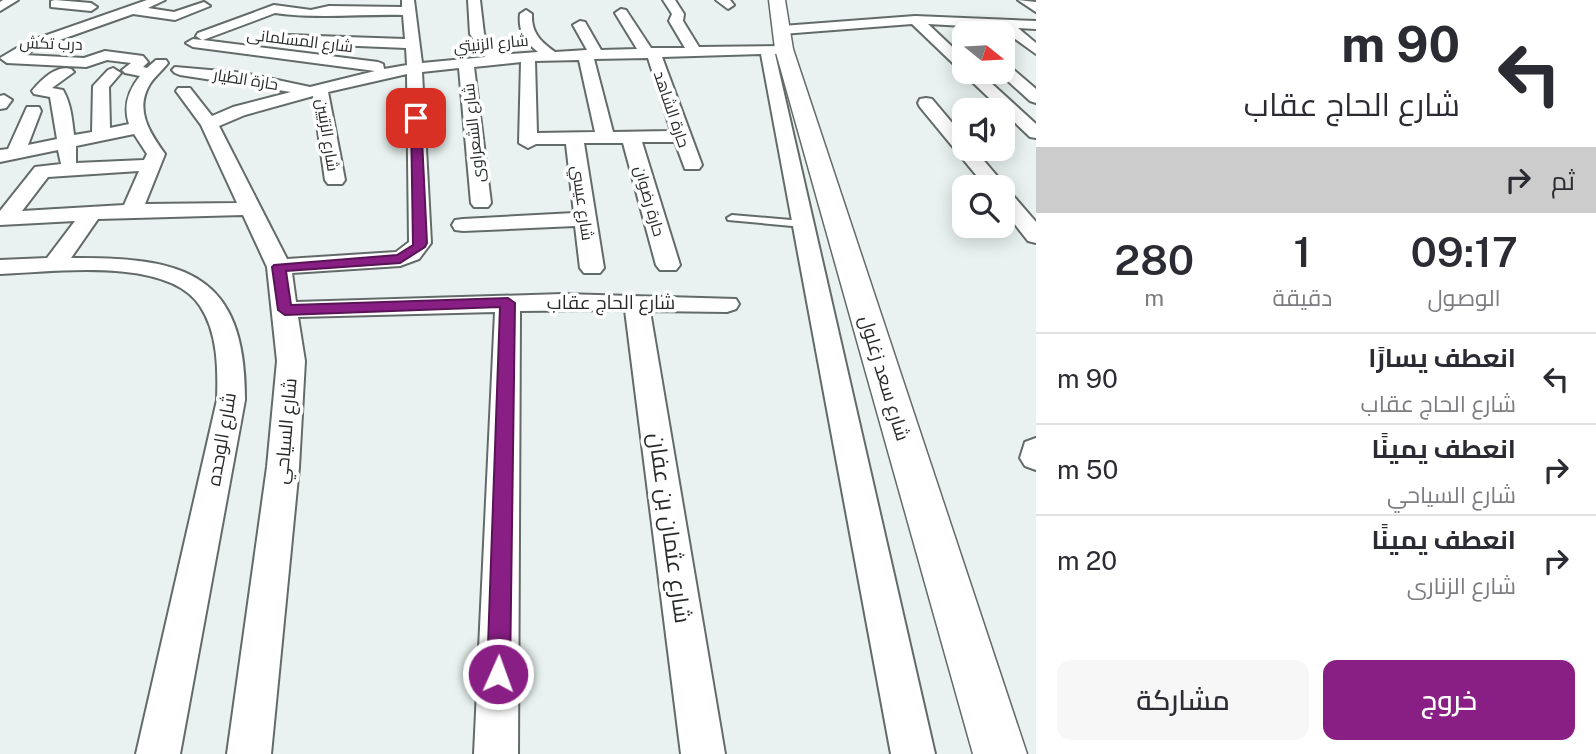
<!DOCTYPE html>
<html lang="ar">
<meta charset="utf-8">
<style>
body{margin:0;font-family:"Public Sans",Cairo,sans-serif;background:#f7f7f7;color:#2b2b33;direction:rtl;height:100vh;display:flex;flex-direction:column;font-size:26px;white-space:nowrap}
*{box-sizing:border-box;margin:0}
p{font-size:23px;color:#7c7c81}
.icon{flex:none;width:38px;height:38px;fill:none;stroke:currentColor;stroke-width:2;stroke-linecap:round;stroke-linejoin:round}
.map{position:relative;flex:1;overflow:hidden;direction:ltr}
.details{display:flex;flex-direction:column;background:#fff;width:560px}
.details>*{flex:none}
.guide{background:#fff;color:#2b2b33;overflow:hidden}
.needle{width:46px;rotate:108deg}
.fabs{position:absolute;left:952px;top:21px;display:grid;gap:14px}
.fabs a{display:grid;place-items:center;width:63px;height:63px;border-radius:14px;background:#fff;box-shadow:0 4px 18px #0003;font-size:35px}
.pin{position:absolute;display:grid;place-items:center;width:60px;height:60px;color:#fff;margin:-30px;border-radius:14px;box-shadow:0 4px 10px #0006}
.me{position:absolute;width:77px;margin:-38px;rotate:2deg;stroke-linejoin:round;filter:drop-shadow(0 0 5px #0008)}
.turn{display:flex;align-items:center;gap:24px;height:147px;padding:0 21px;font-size:32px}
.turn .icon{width:91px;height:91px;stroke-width:2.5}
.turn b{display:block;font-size:49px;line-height:60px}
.then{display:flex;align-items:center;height:66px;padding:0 21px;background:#0003;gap:14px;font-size:26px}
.eta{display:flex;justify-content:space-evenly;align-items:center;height:119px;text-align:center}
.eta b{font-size:42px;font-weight:600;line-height:49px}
.button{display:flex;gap:14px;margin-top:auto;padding:14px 21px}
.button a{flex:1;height:80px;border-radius:14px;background:#891e84;color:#fff;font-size:28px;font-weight:600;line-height:80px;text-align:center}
.button a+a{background:#f7f7f7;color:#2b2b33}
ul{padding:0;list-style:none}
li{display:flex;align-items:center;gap:21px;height:91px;padding:0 21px;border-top:2px solid #e1e1e2}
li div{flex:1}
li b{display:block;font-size:26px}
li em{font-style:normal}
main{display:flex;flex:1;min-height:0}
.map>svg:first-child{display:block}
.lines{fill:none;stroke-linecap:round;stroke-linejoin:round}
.service-casing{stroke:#636b69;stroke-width:4}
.minor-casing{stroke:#636b69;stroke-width:4}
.tertiary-casing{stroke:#636b69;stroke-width:3}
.service{fill:#fff;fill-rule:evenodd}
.minor{fill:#fff;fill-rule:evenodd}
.tertiary{fill:#fff;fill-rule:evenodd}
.route{fill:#891e84;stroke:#591456;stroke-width:2}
.labels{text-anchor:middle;stroke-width:7;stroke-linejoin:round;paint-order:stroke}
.far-street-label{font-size:16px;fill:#272a29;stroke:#fff}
.street-label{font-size:19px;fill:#272a29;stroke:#fff}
.near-street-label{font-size:23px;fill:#272a29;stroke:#fff}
</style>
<main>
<section class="details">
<div class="guide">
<div class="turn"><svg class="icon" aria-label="left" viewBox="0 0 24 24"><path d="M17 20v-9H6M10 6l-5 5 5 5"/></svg><div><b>90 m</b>شارع الحاج عقاب</div></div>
<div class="then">ثم<svg class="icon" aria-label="right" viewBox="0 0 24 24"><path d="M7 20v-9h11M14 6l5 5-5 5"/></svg></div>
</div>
<div class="eta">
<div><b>09:17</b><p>الوصول</p></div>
<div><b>1</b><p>دقيقة</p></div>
<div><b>280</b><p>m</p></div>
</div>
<ul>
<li><svg class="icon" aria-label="left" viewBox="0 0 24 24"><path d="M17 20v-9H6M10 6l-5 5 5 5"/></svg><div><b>انعطف يسارًا</b><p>شارع الحاج عقاب</p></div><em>90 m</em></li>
<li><svg class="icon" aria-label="right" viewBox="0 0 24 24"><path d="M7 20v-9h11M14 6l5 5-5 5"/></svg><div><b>انعطف يمينًا</b><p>شارع السياحي</p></div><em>50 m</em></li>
<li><svg class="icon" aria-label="right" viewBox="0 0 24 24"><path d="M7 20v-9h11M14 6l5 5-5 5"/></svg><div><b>انعطف يمينًا</b><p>شارع الزنارى</p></div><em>20 m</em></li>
</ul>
<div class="button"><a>خروج</a><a>مشاركة</a></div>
</section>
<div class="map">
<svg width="1036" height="754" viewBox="0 0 1036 754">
<rect width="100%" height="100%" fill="#e9f2f0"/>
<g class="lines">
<defs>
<path id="service" d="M732 215 803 221 808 224 803 227 728 220 727 218Z"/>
<path id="minor" d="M3 0H18L0 11V2Z
M55 0 91 3 97 7 91 11 51 7V1Z
M147 0H165L148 8 174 12 204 2 210 6 175 20 133 14 37 48 24 55 84 58 105 51 143 56 148 62 143 67 147 68 156 60H166L168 63C163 70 155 76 150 84 134 110 150 133 165 154L145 204 237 203 201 125 176 91 178 88H190L212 116 233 107 291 92 180 75 175 73 172 70 175 67 244 73 310 87 375 71 193 47 186 43 193 39 202 40 196 36 198 33 274 5 311 10 329 6 402 7V0H414L422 63 485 57 470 34 468 0H480L484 34 499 55 538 52C525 42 518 31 520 14L526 10 532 14C531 33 541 42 555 52L587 50 573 25 580 21 585 22 601 50 637 49 615 13 621 9 626 10 651 48H685L669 21 672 14 663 0H675L684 14 683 21 699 47 789 46V52L775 54 935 754H891L761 54 662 57 702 165 699 169H685L675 142H642L680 265 676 270H660L656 265 623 143H584L604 268 600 273H584L580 268 575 226 463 231 455 230 452 225 455 220 463 219 574 213 566 144H536L528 148 519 143 521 62 474 67 491 203 488 207H474L471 203 459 68 422 72 431 243 419 259 400 266 292 273 296 302 563 294 736 299 739 304 736 309 727 312 650 311 725 754H681L625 310 520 311 518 754H474L495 312 298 317 305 361 299 467 271 754H227L267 467 277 361 267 267 243 215 98 219 71 258C183 257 246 272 245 400L180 754H136L217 400C218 369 218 333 200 306 168 256 52 272 0 274V260L47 258 75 221 0 225V211L35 167 61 164 58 150 0 162V150L8 149 27 107H39L41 111 28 145 57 139 50 97 34 94 32 91C41 80 56 65 71 69L74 72 52 88 63 90C71 104 72 119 74 135L92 132 93 86 108 70 113 68 121 73 109 87 110 128 129 124C123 106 128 91 140 76L125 73 122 70 131 63 107 60 86 67 7 63 0 58 27 42ZM275 13C317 19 360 14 403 15L405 39 287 35 280 39 287 43 406 48 407 65 384 69 383 64 378 62 203 40ZM648 58 671 131 613 132 594 59ZM579 60 595 132 537 133 535 61ZM407 74 409 242 396 252 287 259 219 126 245 115 313 96 325 180 328 184H342L345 180 328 92ZM134 134 147 154 144 160 76 163V146ZM139 171 124 205 22 211 48 177Z
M716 0H730L734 5 728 9Z
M1018 0 1036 2V12Z
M915 16 1036 21V29L1018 28 1036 43V54L1000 28 928 24 964 58V72H979L1036 124V138L1030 137 965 75 963 70 959 69 912 24 782 34 775 30 782 26Z
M1003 64 1008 65 1036 89V103L1030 101 998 72H1003Z
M4 95 12 100 6 108 0 109V96Z
M926 98 932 99 964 137V149H974L1003 183 1006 187 1004 190 1010 192 1036 222V243L1028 241 1003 209V187H986L920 107 918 103 920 99Z
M1036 438V470L1025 466 1020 458 1025 442Z"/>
<path id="tertiary" d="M769 0H785L793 49 1027 754H973L775 49Z"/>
</defs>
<use href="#service" class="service-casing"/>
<use href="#minor" class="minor-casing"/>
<use href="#tertiary" class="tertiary-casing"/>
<use href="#service" class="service"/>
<use href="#minor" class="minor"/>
<use href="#tertiary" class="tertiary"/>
</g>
<path class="route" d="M416 115 421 118 427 243 425 247 400 263 286 271 291 305 508 298 515 303 510 674 506 682 498 686 490 682 487 674 500 307 285 315 278 310 272 267 274 265 397 255 413 245 411 118Z"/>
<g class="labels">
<g class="far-street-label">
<text transform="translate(300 40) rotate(7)" y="6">شارع المسلمانى</text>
<text transform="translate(51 43) rotate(2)" y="6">درب تكش</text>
<text transform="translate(491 43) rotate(-5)" y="6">شارع الزنيتي</text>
<text transform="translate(246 79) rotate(9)" y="6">حارة الطيار</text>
<text transform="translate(672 109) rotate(71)" y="6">حارة الشاهد</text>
<text transform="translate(473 133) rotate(-96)" y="6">شارع الشعراوى</text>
<text transform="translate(328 135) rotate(81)" y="6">شارع الزتيين</text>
<text transform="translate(650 201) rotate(74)" y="6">حارة رضوان</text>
<text transform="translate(583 203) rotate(82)" y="6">شارع عيسي</text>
</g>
<g class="street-label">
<text x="611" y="309">شارع الحاج عقاب</text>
<text transform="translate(885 378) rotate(73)" y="7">شارع سعد زغلول</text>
<text transform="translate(285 431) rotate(-85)" y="7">شارع السياحي</text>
<text transform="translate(221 439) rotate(-80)" y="7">شارع الوحده</text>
</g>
<g class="near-street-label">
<text transform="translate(670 528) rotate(82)" y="8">شارع عثمان بن عفان</text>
</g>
</g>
</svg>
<div class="fabs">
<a><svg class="needle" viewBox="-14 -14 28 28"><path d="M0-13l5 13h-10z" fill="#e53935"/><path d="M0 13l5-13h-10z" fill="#7c7c81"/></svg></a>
<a><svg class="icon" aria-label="sound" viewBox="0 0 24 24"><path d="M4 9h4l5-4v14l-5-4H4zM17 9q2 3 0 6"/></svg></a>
<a><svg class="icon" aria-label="search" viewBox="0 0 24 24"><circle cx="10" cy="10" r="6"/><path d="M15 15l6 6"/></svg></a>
</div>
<div class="pin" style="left:416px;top:118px;background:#d93025"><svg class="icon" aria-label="arrive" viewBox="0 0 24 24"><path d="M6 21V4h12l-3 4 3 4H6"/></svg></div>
<svg class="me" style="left:498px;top:674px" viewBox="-20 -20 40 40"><circle r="17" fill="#891e84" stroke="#fff" stroke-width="3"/><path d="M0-11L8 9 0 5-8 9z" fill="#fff"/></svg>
</div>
</main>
